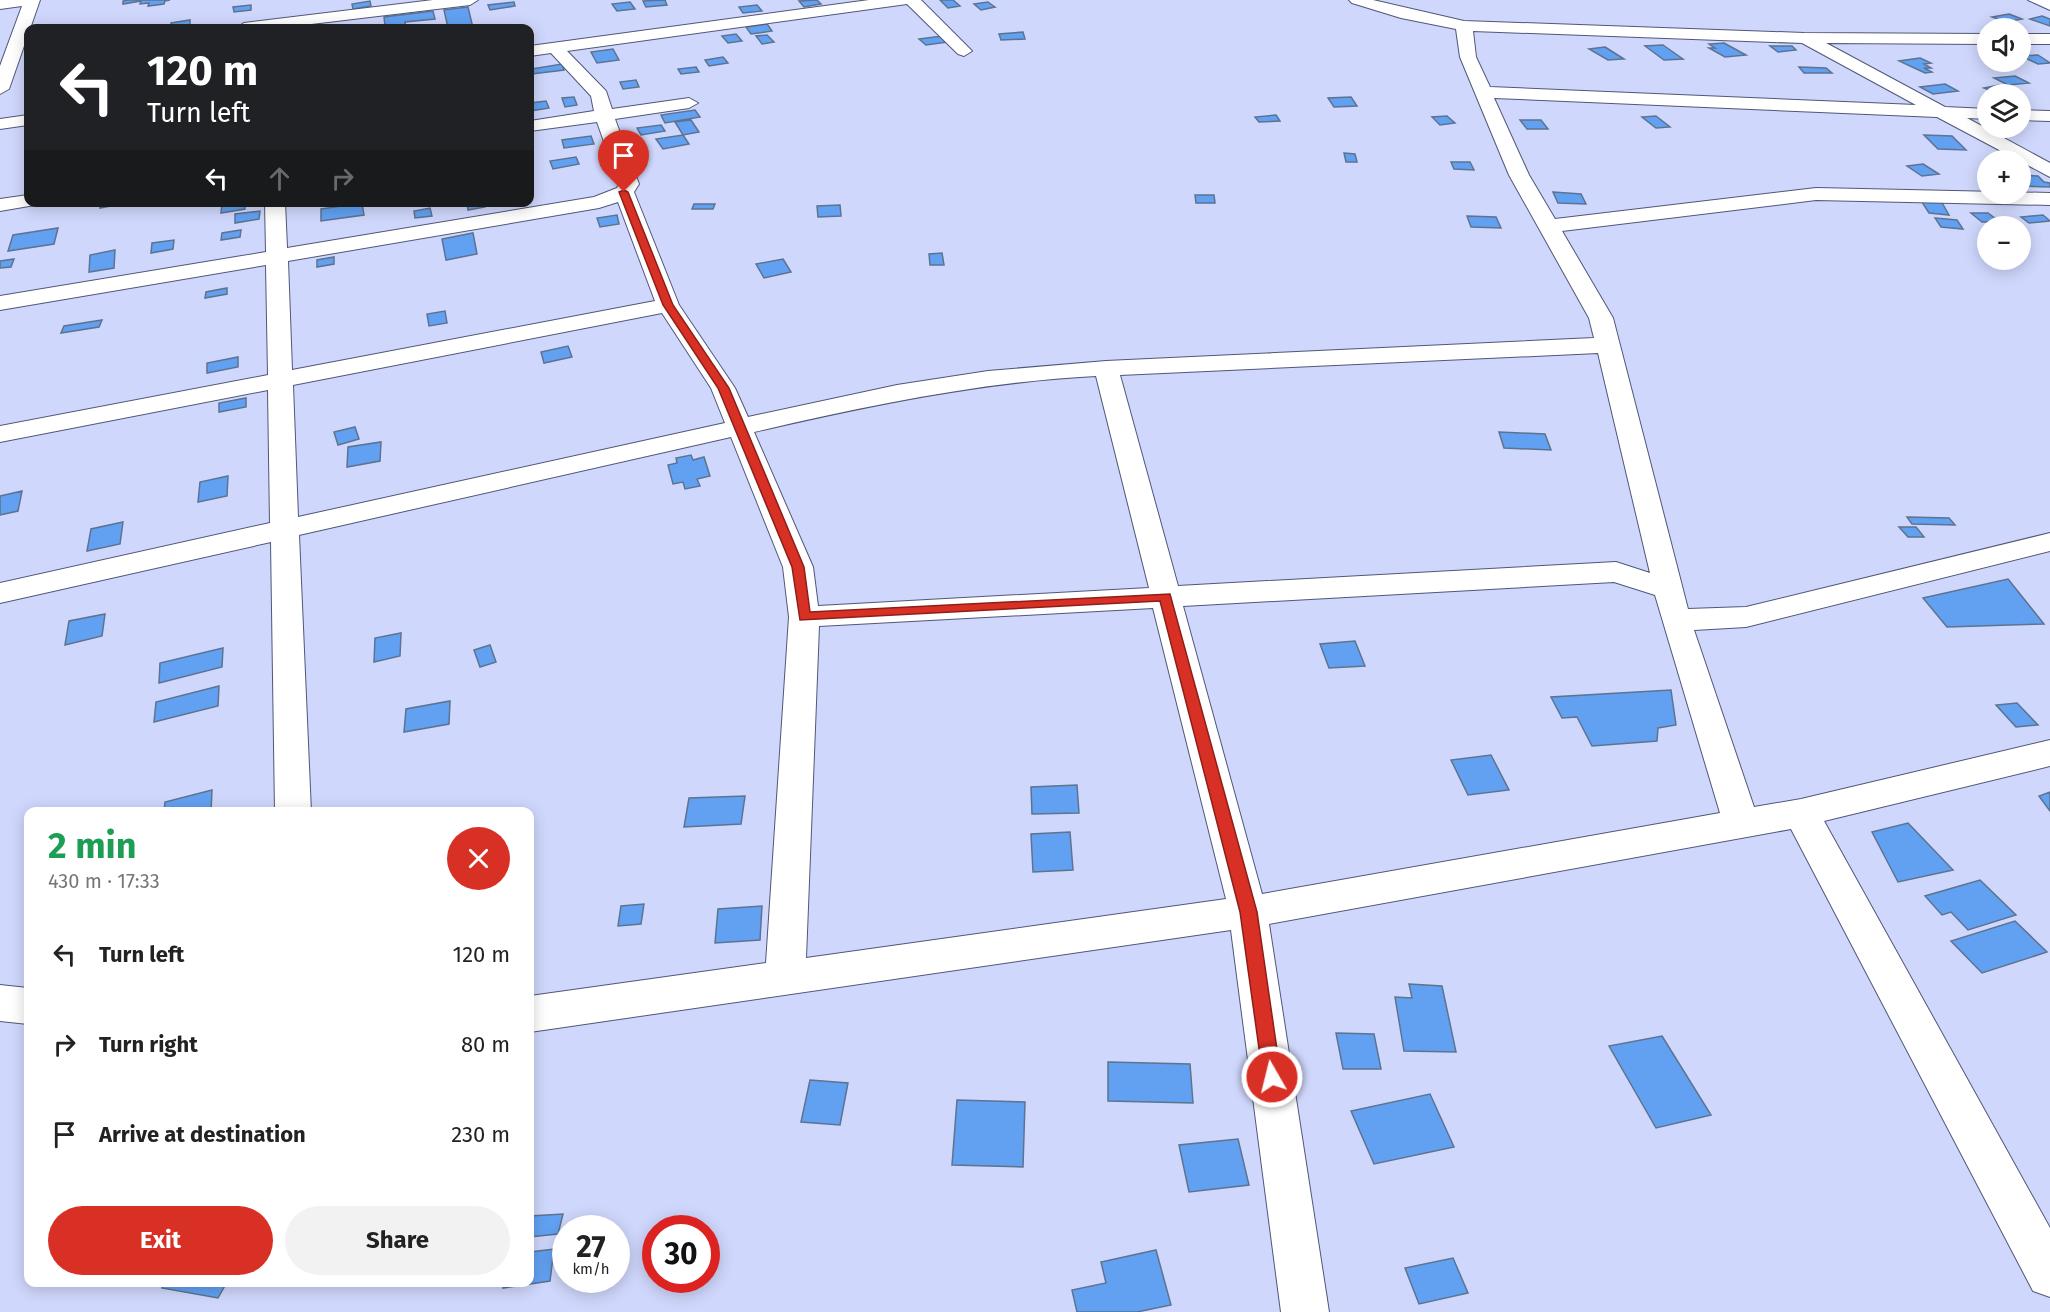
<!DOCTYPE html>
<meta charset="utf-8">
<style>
body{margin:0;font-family:"Fira Sans",sans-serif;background:#f2f2f2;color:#222;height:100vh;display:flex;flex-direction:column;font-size:22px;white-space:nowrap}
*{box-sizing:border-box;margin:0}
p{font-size:20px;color:#767676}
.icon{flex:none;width:33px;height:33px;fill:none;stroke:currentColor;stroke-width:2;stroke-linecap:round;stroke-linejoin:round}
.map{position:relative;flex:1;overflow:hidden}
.drawer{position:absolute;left:24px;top:807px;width:510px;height:480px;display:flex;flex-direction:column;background:#fff;border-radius:12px;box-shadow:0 3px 15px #0003}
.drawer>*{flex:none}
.top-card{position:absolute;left:24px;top:24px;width:510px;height:183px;border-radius:12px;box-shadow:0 3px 15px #0003;background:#202124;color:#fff;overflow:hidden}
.buttons{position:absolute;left:1977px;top:18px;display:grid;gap:12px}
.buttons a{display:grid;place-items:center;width:54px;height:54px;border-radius:50%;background:#fff;box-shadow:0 3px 15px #0003;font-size:30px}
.speed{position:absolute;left:552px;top:1215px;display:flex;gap:12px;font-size:30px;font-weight:700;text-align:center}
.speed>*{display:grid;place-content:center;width:78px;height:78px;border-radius:50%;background:#fff;box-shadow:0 3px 15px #0003;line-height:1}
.speed small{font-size:15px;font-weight:400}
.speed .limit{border:9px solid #d22;background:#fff;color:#111}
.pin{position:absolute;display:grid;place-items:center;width:51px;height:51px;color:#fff;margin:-62px -26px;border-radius:50% 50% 50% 0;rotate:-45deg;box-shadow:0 0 6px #0007}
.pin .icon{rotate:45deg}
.me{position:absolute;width:66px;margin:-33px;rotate:352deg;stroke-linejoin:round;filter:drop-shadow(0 0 4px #0008)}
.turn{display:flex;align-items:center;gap:21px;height:126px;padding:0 24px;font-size:27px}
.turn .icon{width:78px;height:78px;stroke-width:2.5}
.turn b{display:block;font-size:42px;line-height:51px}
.lanes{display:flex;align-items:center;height:57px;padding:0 24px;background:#0003;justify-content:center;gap:30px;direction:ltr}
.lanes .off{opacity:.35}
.round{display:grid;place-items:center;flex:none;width:63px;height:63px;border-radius:32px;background:#f2f2f2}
.overview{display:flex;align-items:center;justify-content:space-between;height:102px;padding:0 24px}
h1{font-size:36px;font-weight:700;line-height:45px;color:#1e9e55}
.primary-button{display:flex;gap:12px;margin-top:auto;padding:12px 24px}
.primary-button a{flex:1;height:69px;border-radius:36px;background:#d93025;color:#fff;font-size:24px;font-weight:700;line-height:69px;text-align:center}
.primary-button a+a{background:#f2f2f2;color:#222}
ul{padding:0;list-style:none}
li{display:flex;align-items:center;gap:18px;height:90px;padding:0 24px}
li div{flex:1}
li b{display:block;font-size:22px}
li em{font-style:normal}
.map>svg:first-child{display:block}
.building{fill:#62a1f2;stroke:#5d738f;stroke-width:1.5}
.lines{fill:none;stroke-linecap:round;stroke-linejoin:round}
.minor-casing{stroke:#515777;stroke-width:2}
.minor{fill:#fff;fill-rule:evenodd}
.route{fill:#d93025;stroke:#8d1f18;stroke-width:1.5}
</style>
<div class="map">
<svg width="2050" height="1312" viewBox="0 0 2050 1312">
<rect width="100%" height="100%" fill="#cfd7fc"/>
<path class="building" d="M170 0 165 1 164 4 148 6 149 3 140 4 141 1 123 4V1L128 0Z
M665 0 667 5 646 7 643 1Z
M817 0 821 4 804 7 799 1Z
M940 0H953L960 6 948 8Z
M370 1 371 6 353 9 352 4Z
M514 2 515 6 490 10 488 5Z
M630 2 635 9 617 11 612 4Z
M988 2 995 7 981 10 974 4Z
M251 5V10L234 12 233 7Z
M757 5 762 11 743 13 739 7Z
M468 7 473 28H448L444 10Z
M433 11 435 19 405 22 406 28H377L385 26 384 17Z
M2009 14 2022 19 2006 22 1992 17Z
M2042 16 2050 19V26L2030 19Z
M190 20V25L171 28V23Z
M767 24 772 31 751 34 746 27Z
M1023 32 1025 39 1001 40 999 34Z
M736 34 742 41 728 43 722 36Z
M767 35 774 42 762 44 756 36Z
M942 36 948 42 926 45 919 39Z
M1724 43 1746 55 1725 57 1709 48H1715L1709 44Z
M1663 45 1683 59 1664 60 1645 46Z
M1770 46H1792L1796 50 1778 52Z
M1605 47 1624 59 1608 60 1589 49Z
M613 49 619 60 597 63 591 52Z
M2038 55 2050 63 2038 64 2021 56Z
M723 57 728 63 709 66 705 60Z
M1920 58 1931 63 1924 64 1931 68H1924L1932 72 1925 73 1899 61Z
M562 64 564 70 532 74 531 69Z
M696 67 699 72 681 74 678 69Z
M1799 67 1826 68 1832 73H1804Z
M2015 76 2029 83 2008 85 1994 78Z
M636 80 639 87 623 89 620 82Z
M1945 84 1958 91 1933 94 1920 87Z
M1999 85 2016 93 1999 94 1984 88Z
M574 97 577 105 565 107 562 98Z
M1351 97 1357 106 1334 107 1328 98Z
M546 101 549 108 530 111V103Z
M695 110 700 117 665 123 661 115Z
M1276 115 1280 121 1259 122 1255 117Z
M1447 116 1455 123 1440 125 1432 117Z
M1656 116 1670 127 1656 128 1642 117Z
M691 120 699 132 683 135 675 122Z
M1520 120H1541L1548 129H1527Z
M661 125 665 131 641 135 637 128Z
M683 135 689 144 663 149 656 139Z
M1924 135 1952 136 1966 150 1938 149Z
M591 136 594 144 564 148 562 140Z
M1344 153 1355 154 1357 162H1346Z
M576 157 579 164 553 169 550 161Z
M1451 162H1470L1474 170 1454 169Z
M1923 164 1939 174 1922 176 1907 166Z
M2020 175 2038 176 2044 182 2050 183V187L2020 186Z
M1553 192 1581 194 1586 204 1558 203Z
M1195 195H1214L1215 203H1196Z
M1920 199 1941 201 1949 215 1929 213Z
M101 202H131L100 208Z
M245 202V209L221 213 222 203Z
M467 202H484L485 207 468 210Z
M362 203 364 215 321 221V209Z
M694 204H715L713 209H692Z
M840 205 841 216 818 217 817 206Z
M430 208 432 216 415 218 414 211Z
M260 211 259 219 235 223V214Z
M1971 213H1988L2000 222H1982Z
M617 215 619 224 600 227 597 218Z
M2043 215 2050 221 2029 223 2021 217Z
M1467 216 1496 217 1501 228 1471 227Z
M1935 218 1957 220 1963 229 1941 227Z
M58 228 54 244 8 251 13 235Z
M241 230 240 237 221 240 222 233Z
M473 233 477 254 446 260 442 239Z
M174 240 173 249 151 253 152 243Z
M115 250 114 268 89 272 90 255Z
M942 253 944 265H930L929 254Z
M334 257V264L317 267V260Z
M14 259 11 267 0 268V261Z
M783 259 791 272 764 278 756 264Z
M227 288V294L205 298 206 292Z
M445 311 447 323 429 326 427 314Z
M102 320 99 327 61 333 64 326Z
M568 346 572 357 544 363 541 352Z
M238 357V367L207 373V363Z
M246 398V407L219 412V403Z
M355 427 359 439 338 445 334 432Z
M1499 432 1545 434 1551 450 1504 448Z
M381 442 380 461 347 467 348 447Z
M691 455 693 460 704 457 710 476 697 479 700 486 685 489 683 482 673 484 668 465 677 463 676 458Z
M228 476 227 496 198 502 200 482Z
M22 491 18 511 0 515V496Z
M1907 517 1949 518 1955 525 1912 524Z
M123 522 120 544 87 551 91 529Z
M1899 527H1916L1924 537H1908Z
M2008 579 2044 624 1947 627 1923 598Z
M105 614 102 636 65 645 69 621Z
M401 633 400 656 374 662 375 638Z
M1355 641 1365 666 1329 668 1320 644Z
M490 645 496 662 480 667 474 650Z
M223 648 222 667 159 683 160 663Z
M219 686 218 706 154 722 156 702Z
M1671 690 1676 725 1658 728 1657 741 1592 746 1577 717 1562 718 1551 697Z
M450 701 449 724 404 732 406 709Z
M2017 703 2038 725 2016 727 1996 705Z
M1491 755 1509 790 1468 795 1451 760Z
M1077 785 1079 813 1032 814 1031 787Z
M212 790 211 812H164L165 802Z
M2050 792V811L2039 796Z
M745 796 741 824 684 827 689 798Z
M1908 823 1953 870 1898 882 1872 832Z
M1070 832 1073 870 1033 872 1031 834Z
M1980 880 2016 915 1968 930 1951 912 1942 915 1925 896Z
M644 904 641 924 618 926 621 906Z
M762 906 760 940 715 943 718 909Z
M2015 921 2047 952 1982 973 1951 941Z
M1409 984 1442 986 1456 1052 1404 1051 1395 997 1412 998Z
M1336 1033 1374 1034 1381 1069H1343Z
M1662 1036 1711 1115 1656 1128 1609 1046Z
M1108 1062 1190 1064 1193 1103 1108 1101Z
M810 1080 848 1083 840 1125 801 1122Z
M1430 1094 1454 1147 1374 1164 1351 1111Z
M957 1100 1025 1102 1023 1167 952 1165Z
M1238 1139 1249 1185 1189 1192 1179 1145Z
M563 1214 558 1234 530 1237V1216Z
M554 1249 550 1281 503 1288 504 1282H530V1252Z
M1156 1250 1171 1305 1137 1312H1077L1072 1290 1106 1283 1101 1262Z
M1453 1258 1468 1293 1419 1304 1405 1268Z
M165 1282H227L218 1298 162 1288Z"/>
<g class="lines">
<defs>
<path id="minor" d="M0 0H40L9 89 0 94V66L22 6 0 9Z
M433 0H478L470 5 278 28H236L244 23Z
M869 0H921L972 51 964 56 958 54 907 4 567 51 606 91 612 109 689 98 698 103 689 108 615 119 639 184 634 192 679 305 735 388 748 417 897 385 988 371 1106 361 1594 338 1589 318 1509 175 1460 57 1456 29 1401 18 1352 3 1349 0H1373L1464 21 1804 33 1988 34V44L1826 43 1945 107 1988 109V119L1967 118 2050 163V177L1937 117 1494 98 1529 175 1555 219 1816 188 2050 193V205L1816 200 1562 231 1613 318 1688 609 1746 607 2050 533V551L1746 627 1694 630 1754 807 1801 799 2050 740V766L1824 821 2050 1228V1297L2033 1291 1791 829 1269 924 1329 1312H1281L1231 930 530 1032V996L766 963 789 617 783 567 731 437 299 535 311 812H275L271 542 0 603V583L270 523 268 390 0 442V426L268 375 266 265 0 310V296L266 252 265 202H285L287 248 594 197 617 188 619 184 597 122 530 131V121L594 111 591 96 551 53 530 56V46ZM1473 31 1802 43 1916 105 1490 87 1476 57ZM618 202 655 301 292 370 288 261 599 208ZM662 313 711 388 725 423 298 517 293 385ZM1598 353 1650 573 1616 562 1178 586 1120 375ZM1096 376 1149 588 818 606 813 567 754 432C867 406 980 382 1096 376ZM1614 582 1655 595 1720 813 1262 894 1183 606ZM1153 608 1226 899 806 958 819 626Z
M2028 0H2050V10Z
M2020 34H2050V44H2020Z
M2020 110 2050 111V121L2020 120Z
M28 115V125L0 129V119Z
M28 195V202H37L35 205 0 211V199Z
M0 985 28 988V1024L0 1021Z"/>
</defs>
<use href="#minor" class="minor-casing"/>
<use href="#minor" class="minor"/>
</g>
<path class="route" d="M624 190 628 192 673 305 729 388 804 567 810 612 1170 594 1257 912 1281 1077 1278 1082 1272 1085 1265 1082 1263 1077 1240 912 1160 601 800 620 792 567 718 388 663 305 619 192Z"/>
</svg>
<div class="buttons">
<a><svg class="icon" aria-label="sound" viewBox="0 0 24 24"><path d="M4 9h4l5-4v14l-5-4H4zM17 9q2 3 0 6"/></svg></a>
<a><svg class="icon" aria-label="layers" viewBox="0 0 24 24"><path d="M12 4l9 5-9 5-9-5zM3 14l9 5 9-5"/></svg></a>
<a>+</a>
<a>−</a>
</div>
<div class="speed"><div>27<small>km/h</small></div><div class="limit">30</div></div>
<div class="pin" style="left:624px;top:192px;background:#d93025"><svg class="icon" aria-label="arrive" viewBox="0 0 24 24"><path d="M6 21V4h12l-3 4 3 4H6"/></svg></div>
<svg class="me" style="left:1272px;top:1077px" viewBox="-20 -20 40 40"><circle r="17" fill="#d93025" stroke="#fff" stroke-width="3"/><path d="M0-11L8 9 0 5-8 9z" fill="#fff"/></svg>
<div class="top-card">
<div class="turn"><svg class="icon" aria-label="left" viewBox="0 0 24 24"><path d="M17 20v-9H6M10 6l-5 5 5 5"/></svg><div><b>120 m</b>Turn left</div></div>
<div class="lanes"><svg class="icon" aria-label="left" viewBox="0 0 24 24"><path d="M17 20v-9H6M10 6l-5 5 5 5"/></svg><svg class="icon off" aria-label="ahead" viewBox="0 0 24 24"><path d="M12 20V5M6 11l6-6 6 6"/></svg><svg class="icon off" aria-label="right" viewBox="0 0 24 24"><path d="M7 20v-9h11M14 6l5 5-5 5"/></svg></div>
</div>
<section class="drawer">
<div class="overview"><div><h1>2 min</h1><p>430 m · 17:33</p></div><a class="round" style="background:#d93025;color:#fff"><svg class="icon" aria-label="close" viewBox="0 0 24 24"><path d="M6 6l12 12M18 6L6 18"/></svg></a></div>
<ul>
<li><svg class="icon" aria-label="left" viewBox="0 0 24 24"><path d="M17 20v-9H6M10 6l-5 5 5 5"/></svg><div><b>Turn left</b></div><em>120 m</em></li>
<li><svg class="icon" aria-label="right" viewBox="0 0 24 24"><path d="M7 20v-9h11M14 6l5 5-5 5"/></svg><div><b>Turn right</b></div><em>80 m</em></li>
<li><svg class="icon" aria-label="arrive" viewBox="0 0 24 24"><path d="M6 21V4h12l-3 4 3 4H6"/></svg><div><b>Arrive at destination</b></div><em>230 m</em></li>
</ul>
<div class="primary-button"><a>Exit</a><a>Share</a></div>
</section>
</div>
